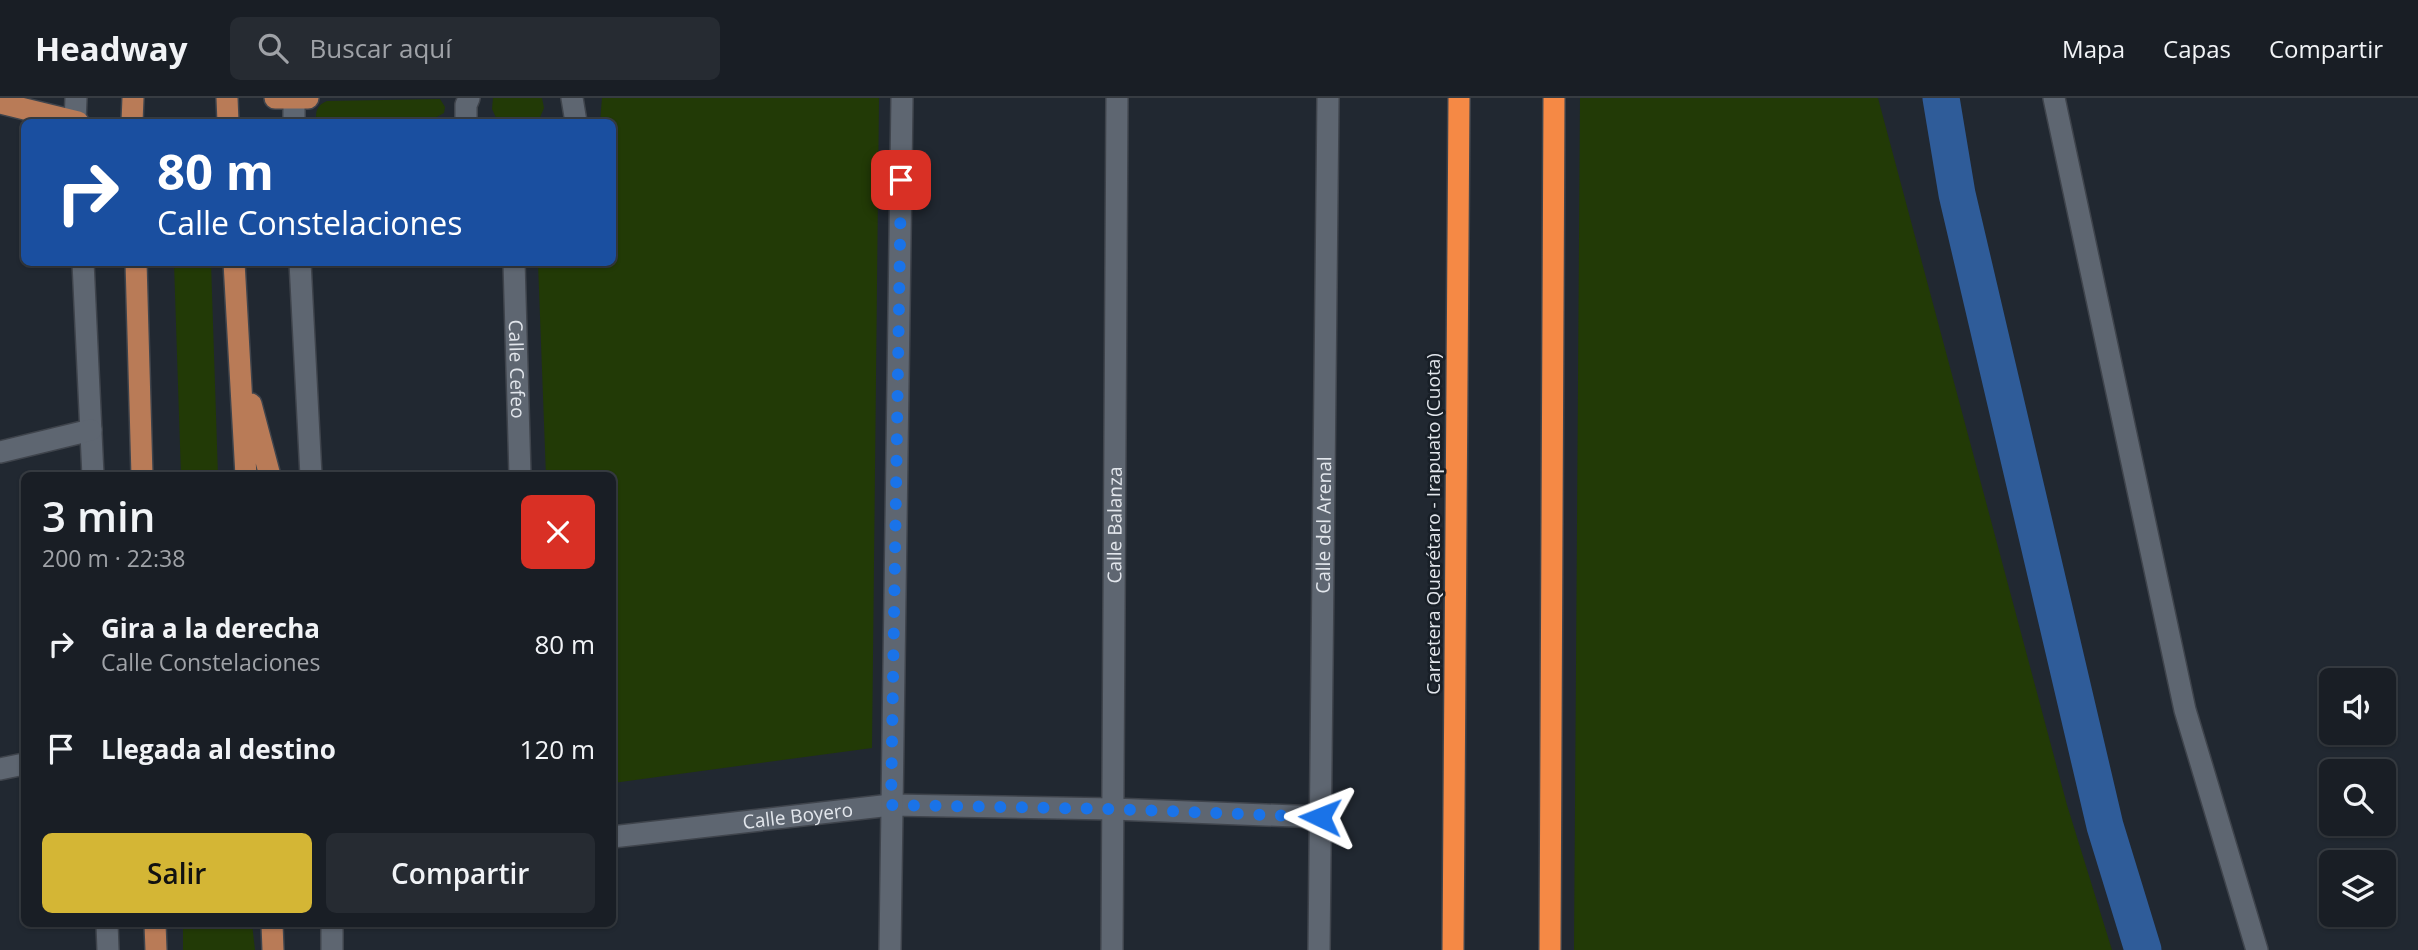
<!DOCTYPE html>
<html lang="es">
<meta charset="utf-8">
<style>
body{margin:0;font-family:"Open Sans",sans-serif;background:#262b32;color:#f1f3f6;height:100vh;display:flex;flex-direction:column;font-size:26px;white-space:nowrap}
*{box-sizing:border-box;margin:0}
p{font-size:23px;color:#9fa2a7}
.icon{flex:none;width:38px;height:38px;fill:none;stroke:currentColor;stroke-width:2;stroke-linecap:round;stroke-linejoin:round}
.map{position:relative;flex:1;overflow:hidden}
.drawer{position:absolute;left:21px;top:374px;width:595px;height:455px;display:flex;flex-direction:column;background:#191e25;border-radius:10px;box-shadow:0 2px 5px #0004,0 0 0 2px #373c42}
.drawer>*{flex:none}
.guide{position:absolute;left:21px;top:21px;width:595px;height:147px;border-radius:10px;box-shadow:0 2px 5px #0004,0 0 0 2px #373c42;background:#1a4fa0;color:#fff;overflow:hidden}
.tools{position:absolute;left:2319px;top:570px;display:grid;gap:14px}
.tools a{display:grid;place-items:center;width:77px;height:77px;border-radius:10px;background:#191e25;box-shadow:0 2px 5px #0004,0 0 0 2px #373c42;font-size:35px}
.pin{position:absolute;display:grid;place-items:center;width:60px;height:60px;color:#fff;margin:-30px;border-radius:14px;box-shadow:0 4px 10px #0006}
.me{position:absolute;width:77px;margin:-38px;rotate:272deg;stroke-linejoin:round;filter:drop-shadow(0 0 5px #0008)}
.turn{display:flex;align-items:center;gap:24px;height:147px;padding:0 21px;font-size:32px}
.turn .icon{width:91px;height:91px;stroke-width:2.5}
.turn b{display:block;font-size:49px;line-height:60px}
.round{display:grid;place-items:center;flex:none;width:74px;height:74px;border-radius:10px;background:#262b32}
.head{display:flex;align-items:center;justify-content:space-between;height:119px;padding:0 21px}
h1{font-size:42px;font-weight:600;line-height:52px}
.button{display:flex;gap:14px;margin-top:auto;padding:14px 21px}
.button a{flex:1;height:80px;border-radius:10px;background:#d4b635;color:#111;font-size:28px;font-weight:600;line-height:80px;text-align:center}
.button a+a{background:#262b32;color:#f1f3f6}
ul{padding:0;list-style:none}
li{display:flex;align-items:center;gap:21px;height:105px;padding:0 21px}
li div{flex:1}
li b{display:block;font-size:26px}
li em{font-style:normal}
header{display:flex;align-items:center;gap:42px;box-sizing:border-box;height:98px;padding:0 35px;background:#191e25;border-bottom:2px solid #373c42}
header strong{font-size:33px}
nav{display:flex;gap:38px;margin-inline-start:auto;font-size:24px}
.search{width:490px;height:63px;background:#262b32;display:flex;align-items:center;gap:18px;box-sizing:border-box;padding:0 24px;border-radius:10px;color:#9fa2a7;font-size:26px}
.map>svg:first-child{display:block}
.green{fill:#223a06}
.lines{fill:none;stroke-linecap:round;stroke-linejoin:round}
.canal{stroke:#2f5c99;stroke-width:37}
.minor-casing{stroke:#3f444c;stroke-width:24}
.major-casing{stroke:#3f444c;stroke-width:24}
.highway-casing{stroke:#3f444c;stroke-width:24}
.minor{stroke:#5e6671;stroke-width:21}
.major{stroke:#b97b57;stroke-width:21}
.highway{stroke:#f58945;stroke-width:21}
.route{stroke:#1a73e8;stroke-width:12;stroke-dasharray:0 21.6}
.labels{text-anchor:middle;stroke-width:5;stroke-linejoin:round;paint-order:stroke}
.street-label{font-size:19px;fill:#e2e6ec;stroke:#181f27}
</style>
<header>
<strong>Headway</strong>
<div class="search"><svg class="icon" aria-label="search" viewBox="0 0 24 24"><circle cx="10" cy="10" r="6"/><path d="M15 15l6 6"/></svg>Buscar aquí</div>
<nav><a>Mapa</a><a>Capas</a><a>Compartir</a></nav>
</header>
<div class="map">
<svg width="2418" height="852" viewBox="0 0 2418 852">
<rect width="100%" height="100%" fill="#212831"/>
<path class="green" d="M493 0H542L544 10 538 24H498L492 11Z
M602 0H879L872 650 613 685 612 378H546L538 165 612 164V24H600Z
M1580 0H1878L2067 707 2112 852H1574Z
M440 1 445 9 444 15 435 20C408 21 337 31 316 20 316 11 318 7 327 3Z
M174 165H211L218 378H181Z
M183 826H252L255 852H183Z"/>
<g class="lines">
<path class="canal" d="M1941 0 1957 96 2105 728 2143 852"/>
<defs>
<g id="minor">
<path d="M294 0V24"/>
<path d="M572 0 576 24"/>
<path d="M2054 0 2185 612 2257 852"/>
<path d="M75 24 76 0"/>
<path d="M466 24V7L469 0"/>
<path d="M83 164 93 378"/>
<path d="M300 164 311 378"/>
<path id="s1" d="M514 164 520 378"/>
<path d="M0 354 91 332"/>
<path d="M0 671 24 666"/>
<path id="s2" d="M612 739 891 707 1113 711 1320 719"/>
<path d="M107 826 108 852"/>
<path d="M332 852V826"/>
<path d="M890 852 902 0"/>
<path id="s3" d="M1112 852 1117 0"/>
<path id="s4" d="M1319 852 1328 0"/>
</g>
<path id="major" d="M227 0 228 24
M275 0H308
M0 5 78 24
M132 24 133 0
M136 164 142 378
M234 164 246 378
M251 306 270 378
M155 826 156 852
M272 826 273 852"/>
<path id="highway" d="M1453 852 1459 0
M1550 852 1554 0"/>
</defs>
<use href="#minor" class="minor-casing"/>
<use href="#major" class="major-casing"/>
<use href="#highway" class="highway-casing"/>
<use href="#minor" class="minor"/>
<use href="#major" class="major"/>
<use href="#highway" class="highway"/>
</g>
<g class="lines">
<path class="route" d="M901 82 891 707 1113 711 1320 719"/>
</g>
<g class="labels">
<g class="street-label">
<text dy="7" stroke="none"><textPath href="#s1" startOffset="107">Calle Cefeo</textPath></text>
<text dy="7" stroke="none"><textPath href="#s3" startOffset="425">Calle Balanza</textPath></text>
<text dy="7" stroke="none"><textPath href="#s4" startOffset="425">Calle del Arenal</textPath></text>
<text transform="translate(1433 426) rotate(-90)" y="7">Carretera Querétaro - Irapuato (Cuota)</text>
<text dy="7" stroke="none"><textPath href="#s2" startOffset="187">Calle Boyero</textPath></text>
</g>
</g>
</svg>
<div class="tools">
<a><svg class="icon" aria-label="sound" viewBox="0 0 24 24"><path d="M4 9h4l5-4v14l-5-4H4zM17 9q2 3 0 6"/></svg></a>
<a><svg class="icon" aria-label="search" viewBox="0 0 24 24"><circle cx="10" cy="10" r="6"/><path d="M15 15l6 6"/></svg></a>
<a><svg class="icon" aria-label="layers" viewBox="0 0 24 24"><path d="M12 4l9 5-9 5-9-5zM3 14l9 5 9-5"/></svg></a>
</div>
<div class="pin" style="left:901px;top:82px;background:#d93025"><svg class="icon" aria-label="arrive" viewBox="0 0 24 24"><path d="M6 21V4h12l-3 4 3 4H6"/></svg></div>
<svg class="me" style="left:1320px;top:719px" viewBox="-20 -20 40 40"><path d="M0-17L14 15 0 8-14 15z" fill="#1a73e8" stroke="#fff" stroke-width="4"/></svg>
<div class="guide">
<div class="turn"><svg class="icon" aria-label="right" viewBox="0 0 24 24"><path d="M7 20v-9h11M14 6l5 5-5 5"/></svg><div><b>80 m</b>Calle Constelaciones</div></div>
</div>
<section class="drawer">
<div class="head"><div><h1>3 min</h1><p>200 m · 22:38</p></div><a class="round" style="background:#d93025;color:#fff"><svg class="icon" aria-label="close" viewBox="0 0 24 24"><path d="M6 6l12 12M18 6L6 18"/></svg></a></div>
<ul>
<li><svg class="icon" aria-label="right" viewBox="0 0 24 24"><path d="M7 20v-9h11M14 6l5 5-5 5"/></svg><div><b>Gira a la derecha</b><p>Calle Constelaciones</p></div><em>80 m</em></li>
<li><svg class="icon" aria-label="arrive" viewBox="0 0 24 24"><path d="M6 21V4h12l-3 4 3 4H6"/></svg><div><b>Llegada al destino</b></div><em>120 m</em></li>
</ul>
<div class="button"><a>Salir</a><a>Compartir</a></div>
</section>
</div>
